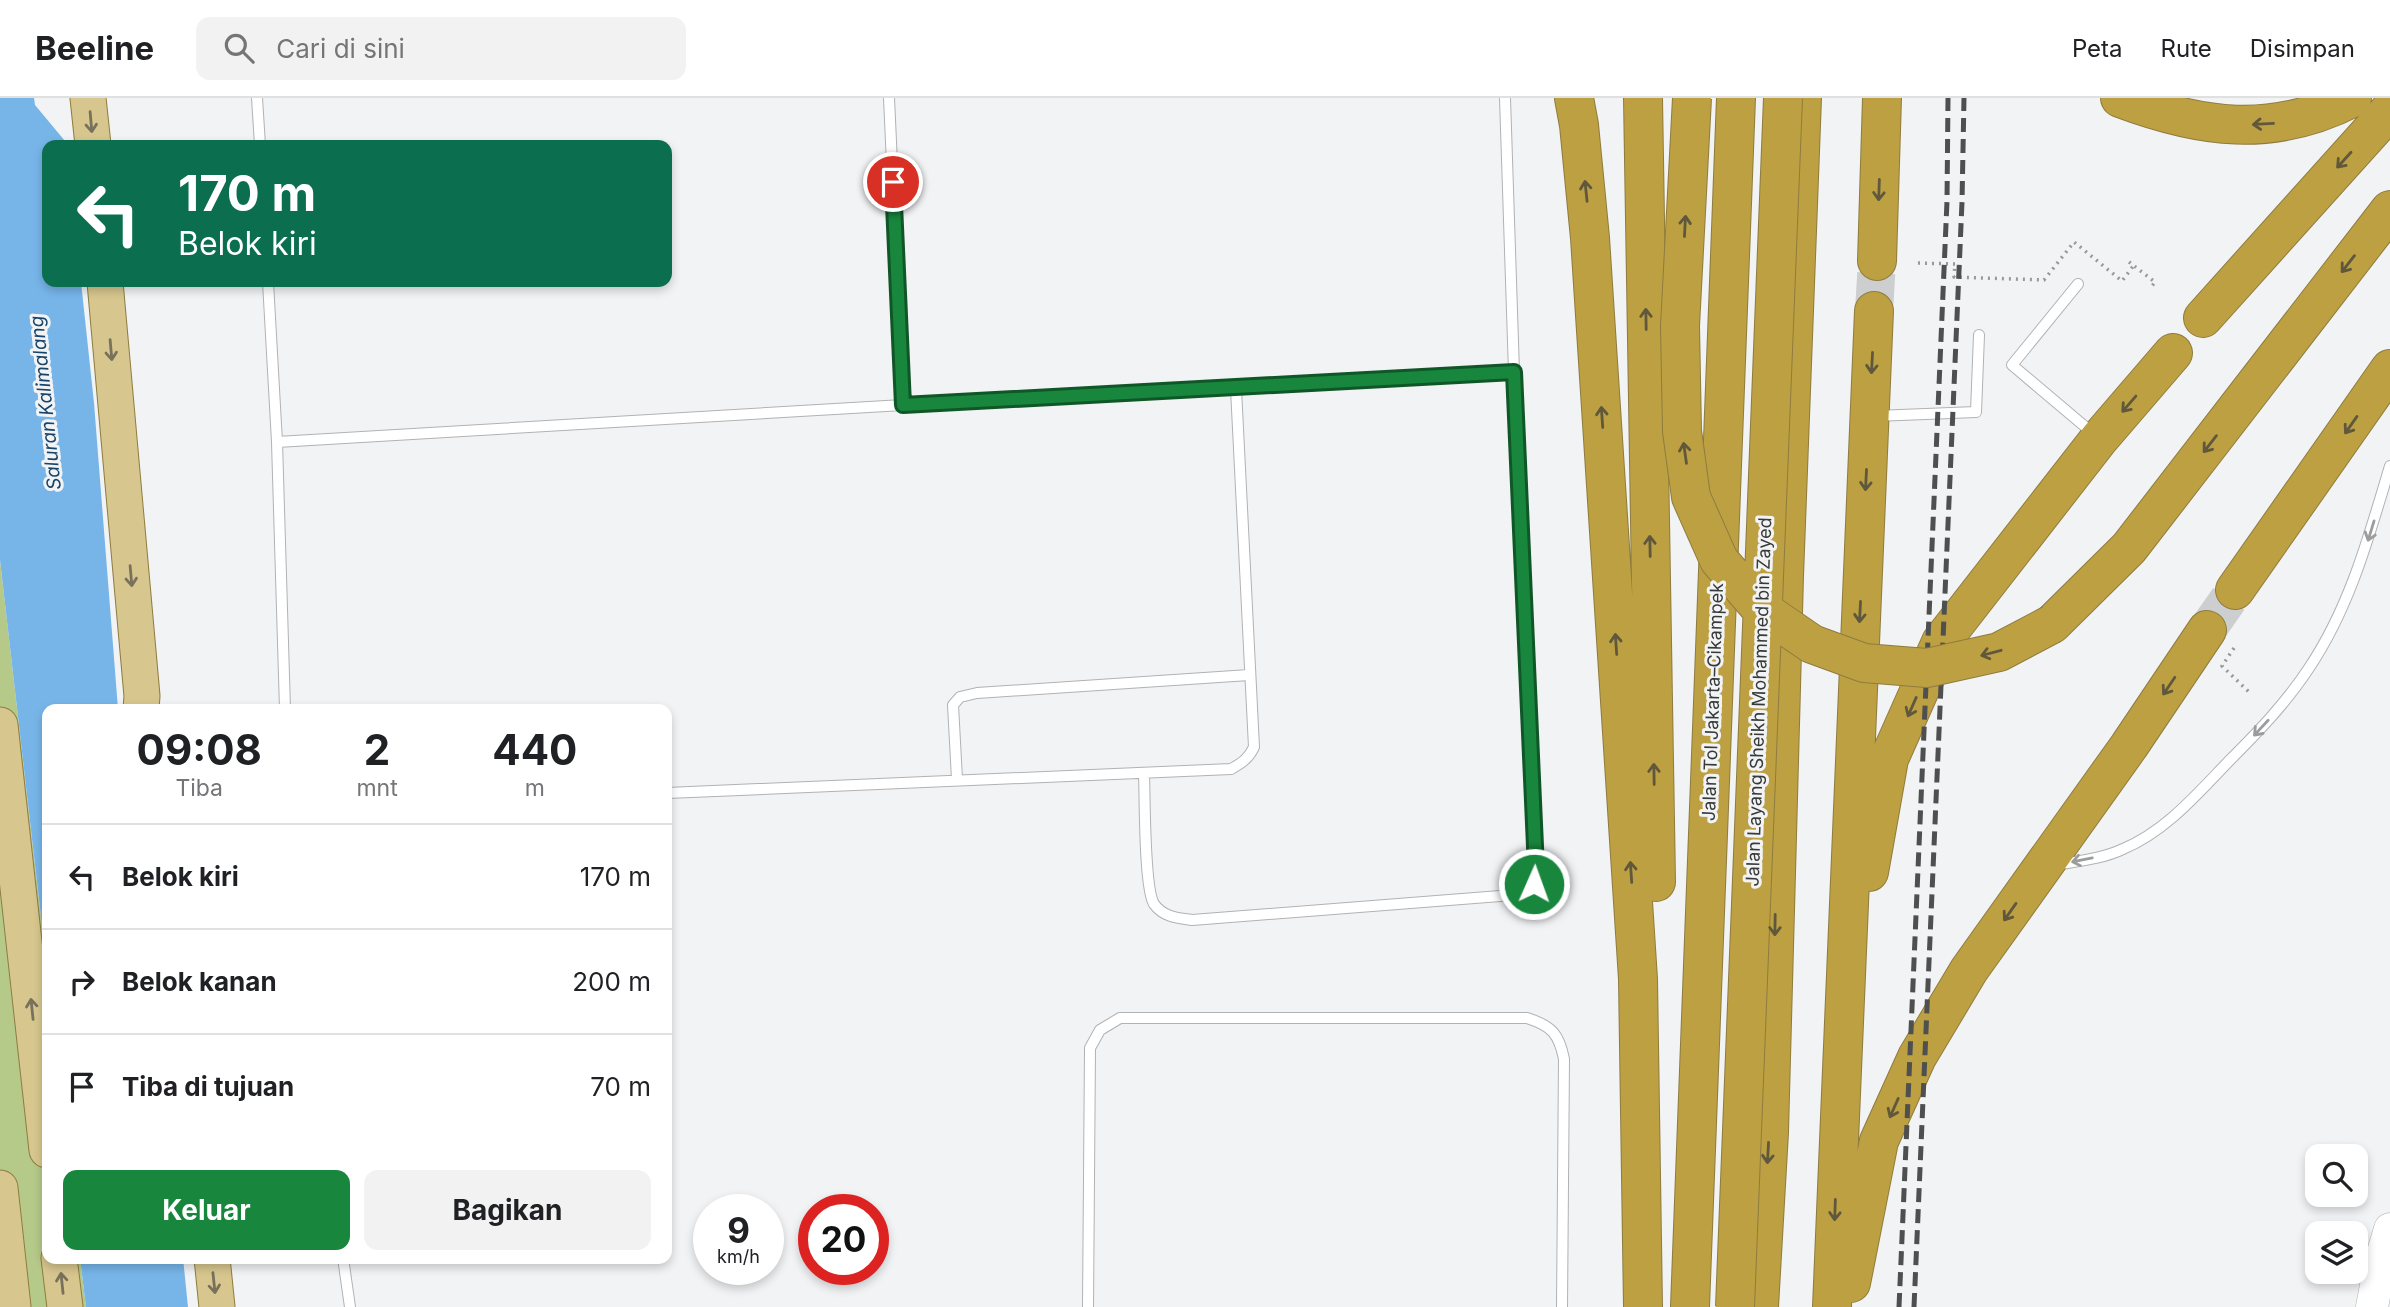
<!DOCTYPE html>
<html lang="id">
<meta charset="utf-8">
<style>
body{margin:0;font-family:Inter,sans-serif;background:#f2f2f2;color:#202124;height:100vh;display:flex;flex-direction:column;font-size:26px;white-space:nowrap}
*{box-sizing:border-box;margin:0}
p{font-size:23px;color:#757577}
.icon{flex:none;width:38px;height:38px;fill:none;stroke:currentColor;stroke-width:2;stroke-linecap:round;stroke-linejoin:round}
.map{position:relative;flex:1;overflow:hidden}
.sheet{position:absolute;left:42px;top:606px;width:630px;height:560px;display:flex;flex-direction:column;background:#fff;border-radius:14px;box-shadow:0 4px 10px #0003}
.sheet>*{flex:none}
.hud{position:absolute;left:42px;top:42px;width:630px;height:147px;border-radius:14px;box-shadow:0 4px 10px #0003;background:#0b6e4f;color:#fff;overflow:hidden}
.buttons{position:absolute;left:2305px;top:1046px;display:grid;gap:14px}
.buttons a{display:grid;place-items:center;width:63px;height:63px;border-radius:14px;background:#fff;box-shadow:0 4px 10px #0003;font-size:35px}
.speed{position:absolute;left:693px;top:1096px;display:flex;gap:14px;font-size:35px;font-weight:700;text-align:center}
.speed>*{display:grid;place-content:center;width:91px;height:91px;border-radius:50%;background:#fff;box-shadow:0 4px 10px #0003;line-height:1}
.speed small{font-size:18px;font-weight:400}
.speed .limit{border:10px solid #d22;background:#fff;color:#111}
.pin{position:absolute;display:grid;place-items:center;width:60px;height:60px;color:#fff;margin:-30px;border:4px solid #fff;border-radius:50%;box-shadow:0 2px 7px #0007}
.me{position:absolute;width:77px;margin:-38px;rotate:2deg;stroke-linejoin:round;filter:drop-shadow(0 0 5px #0008)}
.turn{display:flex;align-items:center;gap:24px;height:147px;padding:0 21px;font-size:32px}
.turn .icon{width:91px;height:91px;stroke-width:2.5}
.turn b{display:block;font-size:49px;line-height:60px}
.eta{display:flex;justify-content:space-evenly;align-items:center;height:119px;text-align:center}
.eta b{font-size:42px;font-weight:700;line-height:49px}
.cta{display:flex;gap:14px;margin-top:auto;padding:14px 21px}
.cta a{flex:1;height:80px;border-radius:14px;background:#18863d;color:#fff;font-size:28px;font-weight:700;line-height:80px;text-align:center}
.cta a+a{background:#f2f2f2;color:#202124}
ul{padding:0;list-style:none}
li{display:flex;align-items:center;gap:21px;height:105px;padding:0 21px;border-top:2px solid #e0e0e0}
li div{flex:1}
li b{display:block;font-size:26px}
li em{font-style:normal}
header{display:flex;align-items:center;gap:42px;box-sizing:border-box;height:98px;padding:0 35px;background:#fff;border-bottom:2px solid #e0e0e0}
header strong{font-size:33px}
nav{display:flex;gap:38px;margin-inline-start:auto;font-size:24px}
.search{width:490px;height:63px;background:#f2f2f2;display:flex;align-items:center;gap:18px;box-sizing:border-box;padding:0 24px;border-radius:14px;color:#757577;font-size:26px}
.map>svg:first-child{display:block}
.green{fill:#b5c989}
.water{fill:#77b5e9}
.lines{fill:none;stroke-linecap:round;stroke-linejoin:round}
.highway-tunnel{stroke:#cdcecf;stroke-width:38;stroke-dasharray:38 19;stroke-linecap:butt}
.lane-casing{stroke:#b1b2b4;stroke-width:12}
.secondary-casing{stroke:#b1b2b4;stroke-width:33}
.primary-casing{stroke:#8e7c3f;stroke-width:37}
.highway-casing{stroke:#8e7c3f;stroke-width:40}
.path{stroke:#979899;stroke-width:3.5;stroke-dasharray:2 5;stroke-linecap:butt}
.lane{stroke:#fff;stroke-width:10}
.secondary{stroke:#fff;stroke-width:32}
.primary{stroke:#d7c68e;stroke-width:35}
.highway{stroke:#bda042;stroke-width:38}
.rail{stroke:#4e4f4f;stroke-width:5;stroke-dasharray:14 7;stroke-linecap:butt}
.highway-bridge-casing{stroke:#8e7c3f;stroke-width:40;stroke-linecap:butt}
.highway-bridge{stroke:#bda042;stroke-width:38}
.oneway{stroke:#78715b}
.oneway2{stroke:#60583c}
.oneway3{stroke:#9c9c9c}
.route-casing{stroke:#105728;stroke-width:18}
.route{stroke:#18863d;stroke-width:12}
.labels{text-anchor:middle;stroke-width:6;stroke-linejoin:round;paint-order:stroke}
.street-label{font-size:18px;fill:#383939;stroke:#f2f3f5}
.water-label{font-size:19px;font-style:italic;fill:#174468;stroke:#f2f3f5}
</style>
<header>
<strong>Beeline</strong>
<div class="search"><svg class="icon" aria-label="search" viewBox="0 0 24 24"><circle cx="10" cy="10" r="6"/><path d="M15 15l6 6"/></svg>Cari di sini</div>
<nav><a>Peta</a><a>Rute</a><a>Disimpan</a></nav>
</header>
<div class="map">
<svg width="2390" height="1209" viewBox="0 0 2390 1209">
<rect width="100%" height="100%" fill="#f2f3f5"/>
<path class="green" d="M0 462 47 871V1160H80L86 1209H11L0 1094Z"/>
<path class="water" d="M0 0H34L35 7 65 43 66 47H47V184H81L94 305 118 611H47V871L0 462Z
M80 1160H183L188 1209H86Z"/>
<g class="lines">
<path class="highway-tunnel" d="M1874 213 1877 163
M2207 532 2235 492"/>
<defs>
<path id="lane" d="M257 0 260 47
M889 0 903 307
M268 184 277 344 285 611
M2078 186 2012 267 2095 337
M1875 318 1976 314 1979 237
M277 344 903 307 1514 274
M1144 676C1145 699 1144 790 1154 806 1163 819 1178 820 1192 822L1513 797C1530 793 1534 788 1537 771L1514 274 1505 0
M957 681 953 607 960 599 977 595 1249 577
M667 695 1231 671C1242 665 1249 660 1254 649L1236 291
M2056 767C2078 763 2102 761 2123 751 2166 733 2197 696 2229 663 2258 634 2286 605 2309 570 2350 509 2369 438 2390 368
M343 1160 350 1209
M1088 1209 1090 950 1100 932 1120 920H1527C1552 928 1559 936 1564 961L1562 1209"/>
<path id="secondary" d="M2372 1209 2381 1161 2390 1131"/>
<path id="primary" d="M88 0 93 47
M105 184 142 598 141 611
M0 627 47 1052
M0 1090 13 1209
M59 1160 65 1209
M212 1160 217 1209"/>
<path id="highway" d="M1574 0 1579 27 1590 140 1638 881 1643 1209
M1643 0 1656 784
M2120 0C2200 30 2272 41 2352 0
M1877 163 1882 0
M2203 220 2390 12
M2235 492 2390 271
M2052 526 2129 450 2390 112
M1869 774 1889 661 1941 544 2099 341 2173 255
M1851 1185 1879 1043 1917 959 1969 872 2129 648 2207 532
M1690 1209 1736 0
M1759 1209 1769 1034 1784 478 1802 0
M1832 1209 1874 213"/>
</defs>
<use href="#lane" class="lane-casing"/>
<use href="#secondary" class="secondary-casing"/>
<use href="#primary" class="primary-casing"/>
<use href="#highway" class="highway-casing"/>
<path class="path" d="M2129 164 2155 184 2152 188
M1918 165 1955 166 1954 179 2044 182 2074 144 2122 183 2134 167
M2234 550 2222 568 2249 594"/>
<use href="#lane" class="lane"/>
<use href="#secondary" class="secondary"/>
<use href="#primary" class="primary"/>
<use href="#highway" class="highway"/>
<path class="rail" d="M1899 1209 1947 103 1948 0
M1914 1209 1962 104 1964 0"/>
<defs>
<path id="highway-bridge" d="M1692 0 1680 228 1682 333 1691 399 1719 462 1761 511 1812 546 1864 565 1927 570 1999 554 2052 526
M1735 1209 1783 0"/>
</defs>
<use href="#highway-bridge" class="highway-bridge-casing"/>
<use href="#highway-bridge" class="highway-bridge"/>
</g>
<defs><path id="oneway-shaft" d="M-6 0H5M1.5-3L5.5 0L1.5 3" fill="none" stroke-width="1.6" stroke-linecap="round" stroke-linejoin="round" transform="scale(1.75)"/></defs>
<g class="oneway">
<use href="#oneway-shaft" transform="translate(91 24) rotate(85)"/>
<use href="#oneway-shaft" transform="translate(111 252) rotate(85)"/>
<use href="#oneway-shaft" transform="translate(131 478) rotate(85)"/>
<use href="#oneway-shaft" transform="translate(32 911) rotate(-96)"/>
<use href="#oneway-shaft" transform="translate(62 1185) rotate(-96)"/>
<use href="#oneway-shaft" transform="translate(214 1185) rotate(84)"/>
</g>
<g class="oneway2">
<use href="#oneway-shaft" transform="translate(2263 26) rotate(177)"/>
<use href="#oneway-shaft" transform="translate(2344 62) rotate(132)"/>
<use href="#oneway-shaft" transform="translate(1879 92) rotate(92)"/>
<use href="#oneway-shaft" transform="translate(1586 93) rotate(-96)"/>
<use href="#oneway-shaft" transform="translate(1685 128) rotate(-87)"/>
<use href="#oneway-shaft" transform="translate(2348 166) rotate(128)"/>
<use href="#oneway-shaft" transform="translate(1646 221) rotate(-91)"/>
<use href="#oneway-shaft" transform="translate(1872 265) rotate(93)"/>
<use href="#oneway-shaft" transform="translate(2129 306) rotate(131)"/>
<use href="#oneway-shaft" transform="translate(1602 319) rotate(-94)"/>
<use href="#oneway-shaft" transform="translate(2351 327) rotate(125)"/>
<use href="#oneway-shaft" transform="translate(2210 346) rotate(128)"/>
<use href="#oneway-shaft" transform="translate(1685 355) rotate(-98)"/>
<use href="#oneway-shaft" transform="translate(1866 382) rotate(93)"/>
<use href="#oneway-shaft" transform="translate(1650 448) rotate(-91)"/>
<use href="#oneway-shaft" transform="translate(1860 514) rotate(93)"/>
<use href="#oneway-shaft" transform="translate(1616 546) rotate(-94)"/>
<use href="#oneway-shaft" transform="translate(1991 555) rotate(165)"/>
<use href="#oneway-shaft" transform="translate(2169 588) rotate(124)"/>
<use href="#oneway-shaft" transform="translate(1912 609) rotate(114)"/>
<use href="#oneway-shaft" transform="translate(1654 676) rotate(-91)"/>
<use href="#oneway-shaft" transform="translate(1631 774) rotate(-94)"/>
<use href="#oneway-shaft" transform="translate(2010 814) rotate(125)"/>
<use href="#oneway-shaft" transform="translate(1775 827) rotate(91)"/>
<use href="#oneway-shaft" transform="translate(1894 1010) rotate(114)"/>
<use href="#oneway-shaft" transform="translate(1768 1055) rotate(93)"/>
<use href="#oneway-shaft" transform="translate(1835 1112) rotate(92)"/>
</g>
<g class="oneway3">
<use href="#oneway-shaft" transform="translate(2371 433) rotate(107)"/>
<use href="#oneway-shaft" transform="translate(2261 630) rotate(133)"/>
<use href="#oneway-shaft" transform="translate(2082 762) rotate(169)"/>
</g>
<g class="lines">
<defs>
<path id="route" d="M893 84 903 307 1514 274 1536 771 1534 786"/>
</defs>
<use href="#route" class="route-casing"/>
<use href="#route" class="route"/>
</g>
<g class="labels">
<g class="street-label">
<text transform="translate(1713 604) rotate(-88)" y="6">Jalan Tol Jakarta–Cikampek</text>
<text transform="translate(1759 604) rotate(-88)" y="6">Jalan Layang Sheikh Mohammed bin Zayed</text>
</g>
<g class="water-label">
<text transform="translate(45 305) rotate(-96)" y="7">Saluran Kalimalang</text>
</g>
</g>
</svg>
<div class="buttons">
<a><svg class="icon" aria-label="search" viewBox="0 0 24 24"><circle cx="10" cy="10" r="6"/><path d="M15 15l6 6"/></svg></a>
<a><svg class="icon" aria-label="layers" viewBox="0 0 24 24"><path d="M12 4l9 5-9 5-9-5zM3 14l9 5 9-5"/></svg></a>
</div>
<div class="speed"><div>9<small>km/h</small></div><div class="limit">20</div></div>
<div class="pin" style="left:893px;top:84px;background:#d93025"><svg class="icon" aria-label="arrive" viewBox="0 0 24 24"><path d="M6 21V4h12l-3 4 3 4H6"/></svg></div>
<svg class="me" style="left:1534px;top:786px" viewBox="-20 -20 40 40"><circle r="17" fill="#18863d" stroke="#fff" stroke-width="3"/><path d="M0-11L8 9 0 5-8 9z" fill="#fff"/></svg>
<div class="hud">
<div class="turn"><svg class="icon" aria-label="left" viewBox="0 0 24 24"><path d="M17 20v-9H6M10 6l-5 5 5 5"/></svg><div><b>170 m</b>Belok kiri</div></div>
</div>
<section class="sheet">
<div class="eta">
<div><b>09:08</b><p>Tiba</p></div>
<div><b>2</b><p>mnt</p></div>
<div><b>440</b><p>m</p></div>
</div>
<ul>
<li><svg class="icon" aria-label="left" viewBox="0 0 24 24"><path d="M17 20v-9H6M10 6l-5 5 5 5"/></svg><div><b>Belok kiri</b></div><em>170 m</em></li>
<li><svg class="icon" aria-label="right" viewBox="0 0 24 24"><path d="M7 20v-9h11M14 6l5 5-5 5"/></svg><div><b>Belok kanan</b></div><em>200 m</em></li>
<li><svg class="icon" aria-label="arrive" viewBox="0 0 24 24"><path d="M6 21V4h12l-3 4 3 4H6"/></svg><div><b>Tiba di tujuan</b></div><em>70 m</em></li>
</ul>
<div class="cta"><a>Keluar</a><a>Bagikan</a></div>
</section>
</div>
